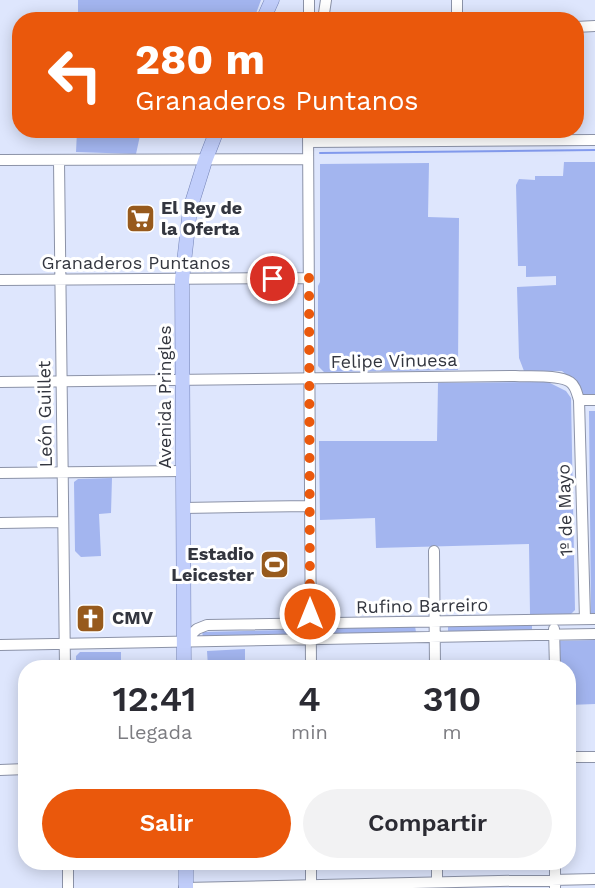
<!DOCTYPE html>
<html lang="es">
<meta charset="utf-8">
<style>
body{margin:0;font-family:"Work Sans",sans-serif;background:#f2f2f3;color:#2b2b33;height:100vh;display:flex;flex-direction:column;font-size:22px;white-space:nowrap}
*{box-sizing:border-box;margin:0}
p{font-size:20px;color:#7c7c81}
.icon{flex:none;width:33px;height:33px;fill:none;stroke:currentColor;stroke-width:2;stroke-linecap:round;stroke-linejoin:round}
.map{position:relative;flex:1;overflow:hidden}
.panel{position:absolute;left:18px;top:660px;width:558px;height:210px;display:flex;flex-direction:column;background:#fff;border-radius:24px;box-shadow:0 3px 15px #0003}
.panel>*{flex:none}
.top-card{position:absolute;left:12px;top:12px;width:572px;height:126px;border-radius:24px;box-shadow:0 3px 15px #0003;background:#ea580c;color:#fff;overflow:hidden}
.pin{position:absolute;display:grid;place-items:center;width:51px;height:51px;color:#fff;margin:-26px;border:3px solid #fff;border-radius:50%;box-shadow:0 2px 6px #0007}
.me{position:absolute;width:66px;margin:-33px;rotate:0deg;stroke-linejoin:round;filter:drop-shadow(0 0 4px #0008)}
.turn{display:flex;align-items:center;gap:21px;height:126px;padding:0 24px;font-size:27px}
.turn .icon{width:78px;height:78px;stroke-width:2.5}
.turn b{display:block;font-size:42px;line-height:51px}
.eta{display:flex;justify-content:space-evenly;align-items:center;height:102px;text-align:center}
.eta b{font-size:36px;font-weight:600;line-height:42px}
.cta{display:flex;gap:12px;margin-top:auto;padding:12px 24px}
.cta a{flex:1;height:69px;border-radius:36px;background:#ea580c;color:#fff;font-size:24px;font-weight:600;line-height:69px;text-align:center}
.cta a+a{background:#f2f2f3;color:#2b2b33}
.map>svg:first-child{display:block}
.green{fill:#a3b5ef}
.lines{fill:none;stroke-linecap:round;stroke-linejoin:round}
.stream{stroke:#839bee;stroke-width:2}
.minor-casing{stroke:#8c93a8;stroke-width:12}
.major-casing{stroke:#7584b7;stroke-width:15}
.minor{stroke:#fff;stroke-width:10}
.major{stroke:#c1cefb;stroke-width:14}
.route{stroke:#ea580c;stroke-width:10;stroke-dasharray:0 18}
.labels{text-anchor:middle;stroke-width:6;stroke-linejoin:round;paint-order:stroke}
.poi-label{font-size:18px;font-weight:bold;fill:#33363f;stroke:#fff;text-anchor:start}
.street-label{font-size:18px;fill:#33363f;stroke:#fff}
</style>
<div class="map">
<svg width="595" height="888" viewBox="0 0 595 888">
<rect width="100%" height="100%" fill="#dee6fd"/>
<path class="green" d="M78 0H261L254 19 78 20Z
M77 131V130L141 131 136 154 76 152Z
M564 162H595V398L583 394 578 385 562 371H524L519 358 517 287 556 285V276L526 277V266H518L516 185 519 179 535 180V176H563Z
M429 163 428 217 459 218 458 370 324 372 318 366V286L320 282V164Z
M548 382 566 391 571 398 575 610 571 614H530L529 544 376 548 375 518 320 520 319 441H437L438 383Z
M589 411H595V613H591Z
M112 478 111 513 99 514 101 556 81 557 75 551 74 482 78 479Z
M532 625V630L448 632V627Z
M415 626 416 632 332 634V628Z
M286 630V635L203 637 202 632Z
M595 640V704L569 705 568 668 558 667 557 641Z
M245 649V667H208L207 651Z
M80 652H121V667H76V656Z"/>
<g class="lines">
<path class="stream" d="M320 153 595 150"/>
<defs>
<path id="minor" d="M457 0V20
M309 20V0
M323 20 326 0
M576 27 595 26
M308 130 311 668
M308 142 595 140
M0 160 307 159
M59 161 65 668
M0 280 309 278
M0 382 515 376C529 377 559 374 570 382 576 386 577 394 579 400L585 619
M579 400H595
M0 473 183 471
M183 508 309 506
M0 523 63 522
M434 551 435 668
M554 629 555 668
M184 641 197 629 207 625 595 619
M0 645 595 634
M568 757H595
M0 770 26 769
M68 862V888
M437 862V886
M555 862V888
M184 888 595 879
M311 888V862"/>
<path id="major" d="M263 20 272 0
M184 668 182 280 190 209 205 161 217 130
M186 862V888"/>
</defs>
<use href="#minor" class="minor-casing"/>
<use href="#major" class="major-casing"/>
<use href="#minor" class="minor"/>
<use href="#major" class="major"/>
</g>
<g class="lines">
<path class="route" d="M273 279 309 278 310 614"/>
</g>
<defs>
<symbol id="supermarket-square" viewBox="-11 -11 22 22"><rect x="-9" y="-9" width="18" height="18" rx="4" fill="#975a1d" stroke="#fff"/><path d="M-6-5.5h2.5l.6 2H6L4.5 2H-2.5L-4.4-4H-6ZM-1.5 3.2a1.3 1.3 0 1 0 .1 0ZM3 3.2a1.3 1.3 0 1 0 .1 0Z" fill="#fff"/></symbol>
<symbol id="stadium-square" viewBox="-11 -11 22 22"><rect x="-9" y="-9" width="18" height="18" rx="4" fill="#975a1d" stroke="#fff"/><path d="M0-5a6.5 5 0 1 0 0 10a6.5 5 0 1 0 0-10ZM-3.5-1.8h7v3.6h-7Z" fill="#fff"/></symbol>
<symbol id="church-square" viewBox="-11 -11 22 22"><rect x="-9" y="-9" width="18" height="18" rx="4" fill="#975a1d" stroke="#fff"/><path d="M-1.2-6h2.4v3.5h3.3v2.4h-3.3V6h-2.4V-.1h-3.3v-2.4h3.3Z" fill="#fff"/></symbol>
</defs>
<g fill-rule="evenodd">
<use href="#supermarket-square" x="124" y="202" width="33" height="33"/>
<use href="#stadium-square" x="258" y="548" width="33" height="33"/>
<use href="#church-square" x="74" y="602" width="33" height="33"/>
</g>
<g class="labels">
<g class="poi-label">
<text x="161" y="214">El Rey de<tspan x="161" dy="21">la Oferta</tspan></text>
<text x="254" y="560" text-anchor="end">Estadio<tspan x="254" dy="21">Leicester</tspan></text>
<text x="112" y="624">CMV</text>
</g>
<g class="street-label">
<text x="136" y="269">Granaderos Puntanos</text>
<text transform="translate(394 361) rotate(-1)" y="6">Felipe Vinuesa</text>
<text transform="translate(165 397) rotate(-90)" y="6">Avenida Pringles</text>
<text transform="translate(45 414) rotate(-91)" y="6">León Guillet</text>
<text transform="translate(565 510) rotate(-92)" y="6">1º de Mayo</text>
<text transform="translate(422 606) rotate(-1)" y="6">Rufino Barreiro</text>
</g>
</g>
</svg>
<div class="pin" style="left:273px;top:279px;background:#d93025"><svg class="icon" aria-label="arrive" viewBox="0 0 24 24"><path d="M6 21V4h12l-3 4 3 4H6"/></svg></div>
<svg class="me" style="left:310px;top:614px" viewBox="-20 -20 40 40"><circle r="17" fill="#ea580c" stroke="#fff" stroke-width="3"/><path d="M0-11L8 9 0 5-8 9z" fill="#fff"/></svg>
<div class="top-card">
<div class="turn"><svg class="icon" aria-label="left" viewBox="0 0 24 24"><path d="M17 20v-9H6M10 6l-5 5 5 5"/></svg><div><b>280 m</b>Granaderos Puntanos</div></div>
</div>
<section class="panel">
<div class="eta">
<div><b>12:41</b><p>Llegada</p></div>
<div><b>4</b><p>min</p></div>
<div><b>310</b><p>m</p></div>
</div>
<div class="cta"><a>Salir</a><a>Compartir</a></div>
</section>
</div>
